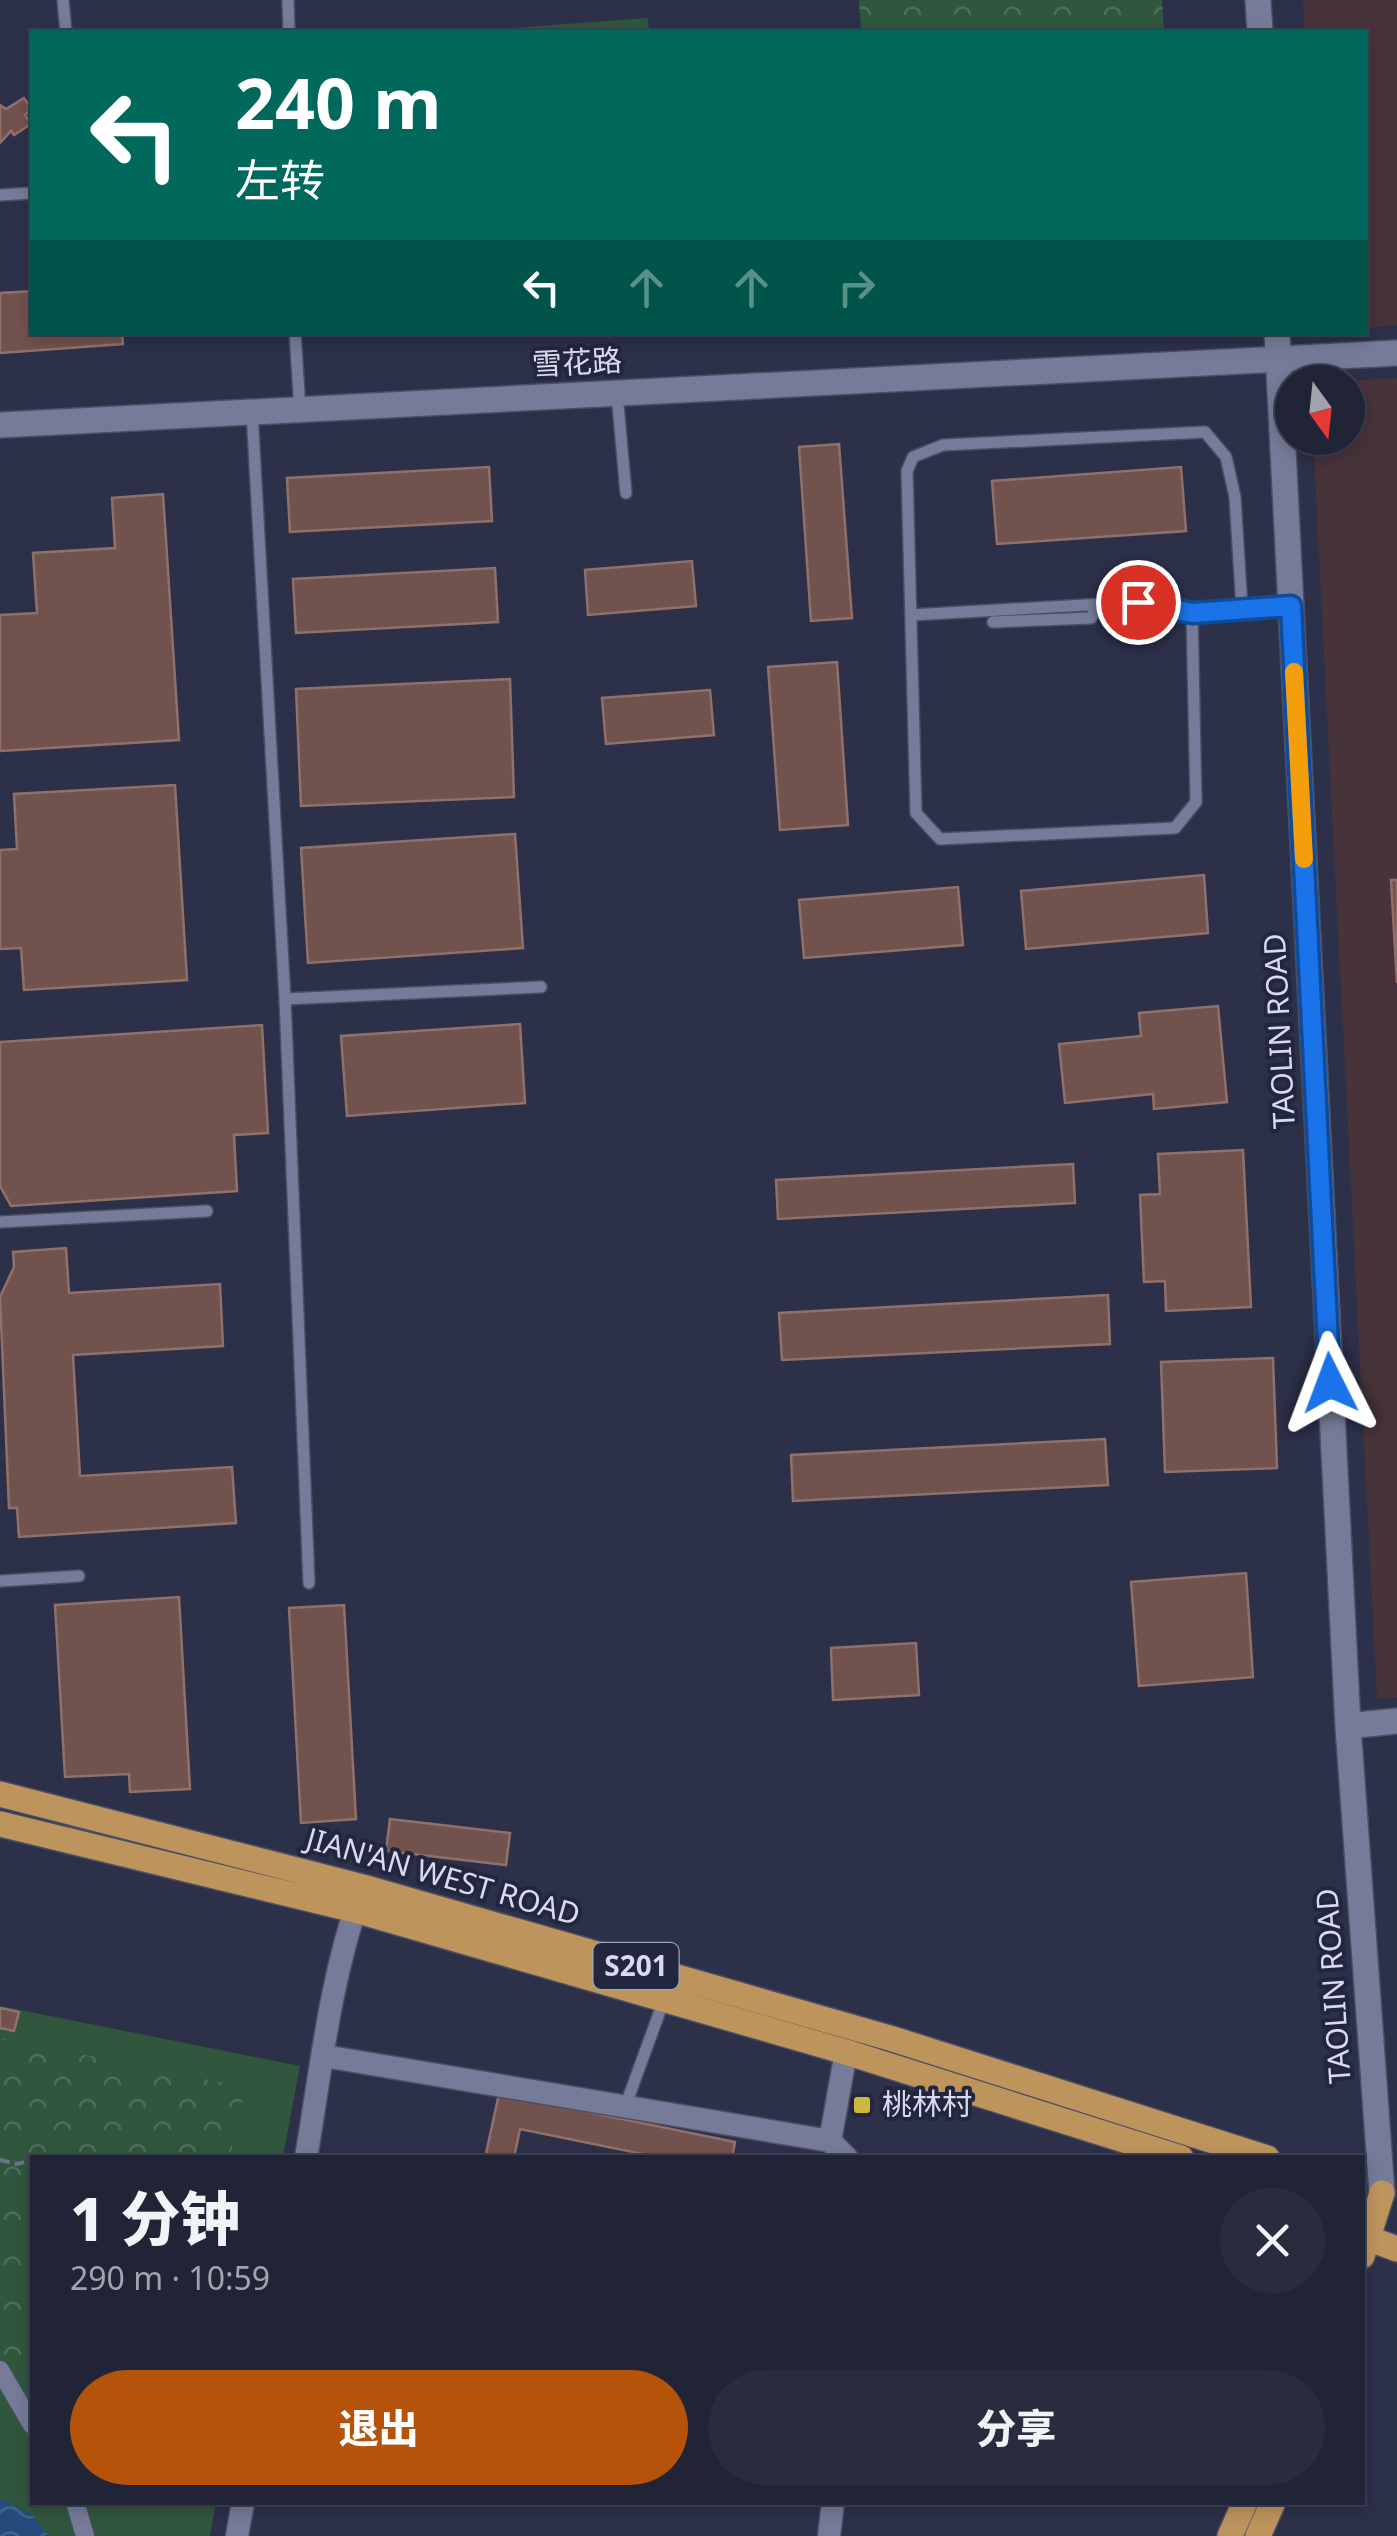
<!DOCTYPE html>
<html lang="zh">
<meta charset="utf-8">
<style>
body{margin:0;font-family:"Noto Sans","Noto Sans SC",sans-serif;background:#292c3f;color:#f1f3f6;height:100vh;display:flex;flex-direction:column;font-size:38px;white-space:nowrap}
*{box-sizing:border-box;margin:0}
p{font-size:32px;color:#a2a4ad}
.icon{flex:none;width:55px;height:55px;fill:none;stroke:currentColor;stroke-width:2;stroke-linecap:round;stroke-linejoin:round}
.map{position:relative;flex:1;overflow:hidden}
.sheet{position:absolute;left:30px;top:2155px;width:1335px;height:350px;display:flex;flex-direction:column;background:#212437;border-radius:0px;box-shadow:0 5px 15px #0003,0 0 0 2px #3e4152}
.sheet>*{flex:none}
.banner{position:absolute;left:30px;top:30px;width:1338px;height:305px;border-radius:0px;box-shadow:0 5px 15px #0003,0 0 0 2px #3e4152;background:#00695c;color:#fff;overflow:hidden}
.needle{width:65px;rotate:165deg}
.controls{position:absolute;left:1275px;top:365px;display:grid;gap:20px}
.controls a{display:grid;place-items:center;width:90px;height:90px;border-radius:50%;background:#212437;box-shadow:0 5px 15px #0003,0 0 0 2px #3e4152;font-size:50px}
.pin{position:absolute;display:grid;place-items:center;width:85px;height:85px;color:#fff;margin:-42px;border:5px solid #fff;border-radius:50%;box-shadow:0 2px 10px #0007}
.me{position:absolute;width:110px;margin:-55px;rotate:357deg;stroke-linejoin:round;filter:drop-shadow(0 0 8px #0008)}
.turn{display:flex;align-items:center;gap:35px;height:210px;padding:0 40px;font-size:45px}
.turn .icon{width:130px;height:130px;stroke-width:2.5}
.turn b{display:block;font-size:70px;line-height:85px}
.lanes{display:flex;align-items:center;height:95px;padding:0 40px;background:#0003;justify-content:center;gap:50px;direction:ltr}
.lanes .off{opacity:.35}
.round{display:grid;place-items:center;flex:none;width:105px;height:105px;border-radius:52px;background:#292c3f}
.overview{display:flex;align-items:center;justify-content:space-between;height:170px;padding:0 40px}
h1{font-size:60px;font-weight:800;line-height:75px}
.action{display:flex;gap:20px;margin-top:auto;padding:20px 40px}
.action a{flex:1;height:115px;border-radius:60px;background:#b45309;color:#fff;font-size:40px;font-weight:800;line-height:115px;text-align:center}
.action a+a{background:#292c3f;color:#f1f3f6}
.map>svg:first-child{display:block}
.industrial{fill:#47333a}
.green{fill:#30563d}
.forest{fill:url(#forest-crowns)}
.water{fill:url(#water-waves)}
.building{fill:#72524d;stroke:#92706a;stroke-width:2.5}
.lines{fill:none;stroke-linecap:round;stroke-linejoin:round}
.service-casing{stroke:#4b4e63;stroke-width:14}
.pedestrian-casing{stroke:#4b4e63;stroke-width:20}
.minor-casing{stroke:#4b4e63;stroke-width:25}
.tertiary-casing{stroke:#4b4e63;stroke-width:28}
.primary-casing{stroke:#4b4e63;stroke-width:28}
.path{stroke:#6f7389;stroke-width:4;stroke-dasharray:10 5;stroke-linecap:butt}
.service{stroke:#757b98;stroke-width:11}
.pedestrian{stroke:#757b98;stroke-width:18}
.minor{stroke:#757b98;stroke-width:22}
.tertiary{stroke:#757b98;stroke-width:25}
.primary{stroke:#be945d;stroke-width:25}
.route-casing{stroke:#114b97;stroke-width:25}
.route{stroke:#1a73e8;stroke-width:18}
.slow{stroke:#f59e0b;stroke-width:18}
.poi-dot{fill:#ccb939;stroke:#22263e;stroke-width:4}
.labels{text-anchor:middle;stroke-width:8;stroke-linejoin:round;paint-order:stroke}
.shield{fill:#22263e;stroke:#a1a5b8;stroke-width:2.5}
.shield-label{font-size:28px;font-weight:bold;fill:#d8dbec}
.street-label{font-size:30px;fill:#d8dbec;stroke:#22263e}
.poi-label{font-size:30px;fill:#d8dbec;stroke:#22263e;text-anchor:start}
</style>
<div class="map">
<svg width="1397" height="2536" viewBox="0 0 1397 2536">
<defs>
<pattern id="forest-crowns" width="20" height="18" patternUnits="userSpaceOnUse" patternTransform="scale(2.5)"><rect width="20" height="18" fill="#30563d"/><path d="M2 6a3 3 0 1 1 6 0M12 15a3 3 0 1 1 6 0" fill="none" stroke="#4d6e59"/></pattern>
<pattern id="water-waves" width="16" height="10" patternUnits="userSpaceOnUse" patternTransform="scale(2.5)"><rect width="16" height="10" fill="#254b7d"/><path d="M0 5q4-4 8 0t8 0" fill="none" stroke="#446490"/></pattern>
</defs>
<rect width="100%" height="100%" fill="#2c3049"/>
<path class="industrial" d="M1303 0H1397V325L1365 328V32H1304Z
M1397 378V1697L1377 1699 1313 438H1348V382H1325Z"/>
<path class="green" d="M648 18 649 32H497V29Z
M0 2006 300 2066 283 2157 32 2158V2502L216 2503 210 2536H0Z"/>
<path class="forest" d="M859 0H1162L1164 32H861Z
M0 2038 245 2087 230 2157 32 2158V2365L0 2354Z"/>
<path class="water" d="M0 2499 31 2514 49 2536H0Z"/>
<path class="building" d="M24 98 32 110 25 115 31 124 14 135 11 131 0 143V105L6 109Z
M32 291V332H122L123 344 0 353V293Z
M839 444 852 618 811 621 799 447Z
M489 467 492 521 290 532 287 478Z
M1181 467 1186 531 997 544 992 481Z
M163 494 179 740 0 751V615L37 613 33 553 115 548 112 498Z
M692 561 696 606 588 615 585 570Z
M495 568 498 622 296 633 293 579Z
M837 662 848 825 780 830 768 667Z
M510 679 514 797 301 806 296 689Z
M710 690 714 735 606 744 602 698Z
M175 785 187 980 24 990 21 948 0 949V850L17 849 14 794Z
M515 834 523 948 308 963 301 848Z
M1204 875 1208 933 1026 949 1021 891Z
M1391 880H1397V983Z
M958 887 963 945 804 958 799 900Z
M1218 1006 1227 1102 1154 1109 1153 1094 1065 1103 1059 1044 1141 1036 1139 1013Z
M520 1024 525 1103 347 1116 341 1036Z
M262 1025 268 1133 234 1135 237 1191 11 1206 0 1186V1042Z
M1243 1150 1251 1307 1166 1311 1165 1281 1144 1282 1140 1195 1160 1194 1158 1154Z
M1073 1164 1075 1203 778 1219 776 1180Z
M66 1248 69 1293 220 1284 223 1346 73 1355 80 1476 232 1467 236 1523 19 1537 17 1508H9L0 1297 14 1267 13 1252Z
M1108 1295 1110 1344 782 1360 779 1313Z
M1273 1358 1277 1468 1165 1472 1161 1362Z
M1105 1439 1108 1485 793 1501 791 1455Z
M1246 1573 1253 1677 1139 1686 1131 1582Z
M179 1597 190 1789 130 1792 129 1774 65 1777 55 1605Z
M344 1605 356 1819 301 1823 289 1608Z
M916 1643 919 1695 833 1700 831 1648Z
M390 1819 510 1833 506 1865 386 1851Z
M0 2008 19 2012 14 2031 0 2028Z
M499 2094 735 2142 732 2158H662L520 2129 514 2158H485Z"/>
<g class="lines">
<defs>
<path id="service" d="M63 0 66 32
M288 0 289 32
M0 195 32 193
M295 332 300 410
M617 394 626 493
M252 412 285 999 309 1583
M1242 609 1291 605
M911 615 1138 602 1192 613 1242 609 1235 497 1226 457 1205 432 943 445 913 457 907 471 916 813 940 839 1175 828 1196 802 1192 613
M993 622 1091 618 1099 604
M285 999 541 987
M0 1222 207 1211
M0 1581 79 1576
M625 2107 664 2000"/>
<path id="pedestrian" d="M0 2370 32 2425
M75 2502 85 2536"/>
<path id="minor" d="M846 2052 830 2141 847 2158
M324 2056 830 2141
M306 2158C321 2069 330 1980 360 1895
M237 2536 243 2502
M829 2536 833 2502"/>
<path id="tertiary" d="M1258 0 1260 32
M1277 332 1348 1726 1382 2193
M0 425 1397 353
M1348 1726 1397 1721"/>
<path id="primary" d="M0 1794 363 1887 893 2039 1267 2158
M0 1824 355 1910 846 2052 1181 2158
M1362 2236 1397 2249
M1362 2256 1382 2193
M1230 2536 1245 2502
M1258 2536 1273 2502"/>
</defs>
<use href="#service" class="service-casing"/>
<use href="#pedestrian" class="pedestrian-casing"/>
<use href="#minor" class="minor-casing"/>
<use href="#tertiary" class="tertiary-casing"/>
<use href="#primary" class="primary-casing"/>
<path class="path" d="M0 2160 17 2164 32 2160"/>
<use href="#service" class="service"/>
<use href="#pedestrian" class="pedestrian"/>
<use href="#minor" class="minor"/>
<use href="#tertiary" class="tertiary"/>
<use href="#primary" class="primary"/>
</g>
<g class="lines">
<defs>
<path id="route" d="M1138 602 1192 613 1291 606 1330 1383"/>
</defs>
<use href="#route" class="route-casing"/>
<use href="#route" class="route"/>
<path class="slow" d="M1294 672 1304 859"/>
</g>
<rect class="poi-dot" x="852" y="2095" width="20" height="20" rx="5"/>
<g class="labels">
<rect class="shield" x="593.5" y="1943" width="85" height="46" rx="8"/>
<g class="shield-label">
<text x="636" y="1976">S201</text>
</g>
<g class="street-label">
<text transform="translate(577 363) rotate(-3)" y="10">雪花路</text>
<text transform="translate(1280 1031) rotate(-93)" y="10">TAOLIN ROAD</text>
<text transform="translate(443 1877) rotate(16)" y="10">JIAN'AN WEST ROAD</text>
<text transform="translate(1334 1986) rotate(-94)" y="10">TAOLIN ROAD</text>
</g>
<g class="poi-label">
<text x="882" y="2115">桃林村</text>
</g>
</g>
</svg>
<div class="controls">
<a><svg class="needle" viewBox="-14 -14 28 28"><path d="M0-13l5 13h-10z" fill="#e53935"/><path d="M0 13l5-13h-10z" fill="#a2a4ad"/></svg></a>
</div>
<div class="pin" style="left:1138px;top:602px;background:#d93025"><svg class="icon" aria-label="arrive" viewBox="0 0 24 24"><path d="M6 21V4h12l-3 4 3 4H6"/></svg></div>
<svg class="me" style="left:1330px;top:1383px" viewBox="-20 -20 40 40"><path d="M0-17L14 15 0 8-14 15z" fill="#1a73e8" stroke="#fff" stroke-width="4"/></svg>
<div class="banner">
<div class="turn"><svg class="icon" aria-label="left" viewBox="0 0 24 24"><path d="M17 20v-9H6M10 6l-5 5 5 5"/></svg><div><b>240 m</b>左转</div></div>
<div class="lanes"><svg class="icon" aria-label="left" viewBox="0 0 24 24"><path d="M17 20v-9H6M10 6l-5 5 5 5"/></svg><svg class="icon off" aria-label="ahead" viewBox="0 0 24 24"><path d="M12 20V5M6 11l6-6 6 6"/></svg><svg class="icon off" aria-label="ahead" viewBox="0 0 24 24"><path d="M12 20V5M6 11l6-6 6 6"/></svg><svg class="icon off" aria-label="right" viewBox="0 0 24 24"><path d="M7 20v-9h11M14 6l5 5-5 5"/></svg></div>
</div>
<section class="sheet">
<div class="overview"><div><h1>1 分钟</h1><p>290 m · 10:59</p></div><a class="round"><svg class="icon" aria-label="close" viewBox="0 0 24 24"><path d="M6 6l12 12M18 6L6 18"/></svg></a></div>
<div class="action"><a>退出</a><a>分享</a></div>
</section>
</div>
